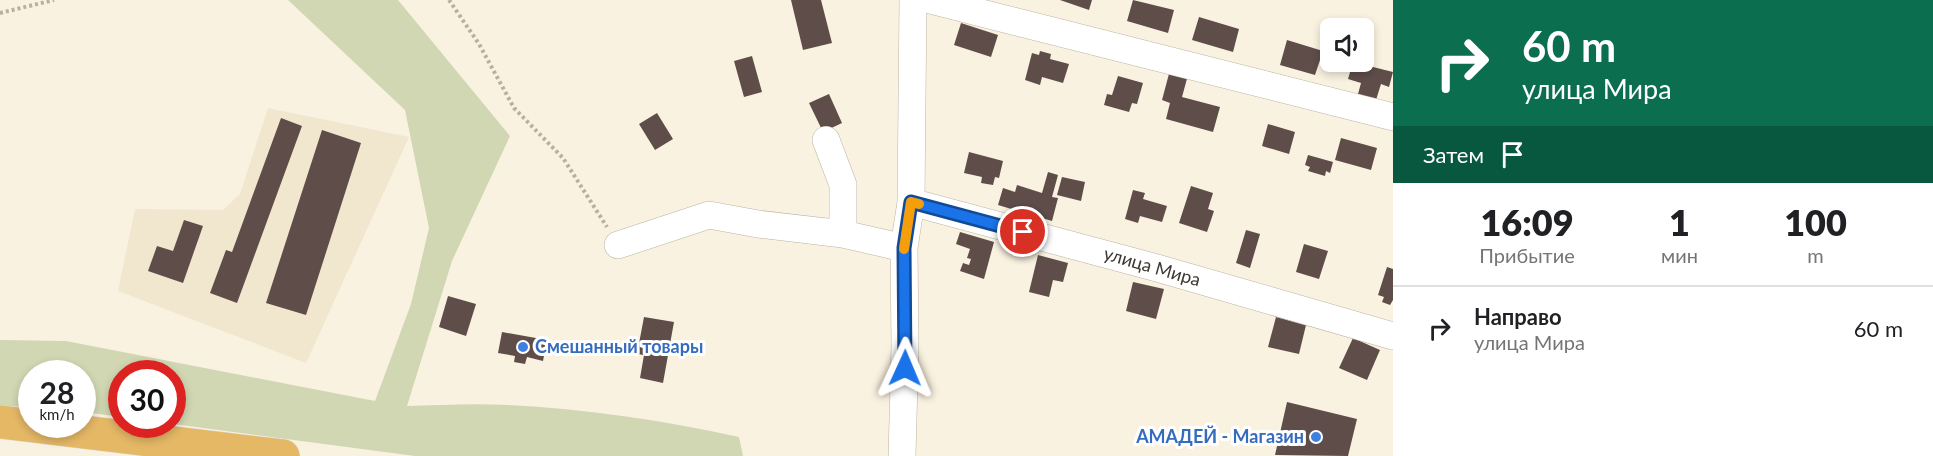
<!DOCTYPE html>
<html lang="ru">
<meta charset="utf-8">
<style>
body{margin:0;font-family:Lato,sans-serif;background:#f6f6f6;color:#202124;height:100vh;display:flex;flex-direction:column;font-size:22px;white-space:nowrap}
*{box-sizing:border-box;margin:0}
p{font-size:20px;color:#757577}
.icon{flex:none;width:33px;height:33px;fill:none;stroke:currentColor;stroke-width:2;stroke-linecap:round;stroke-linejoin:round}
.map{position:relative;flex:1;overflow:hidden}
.details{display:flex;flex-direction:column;background:#fff;width:540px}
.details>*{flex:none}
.guide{background:#0b6e4f;color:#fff;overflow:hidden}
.buttons{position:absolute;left:1320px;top:18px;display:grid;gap:12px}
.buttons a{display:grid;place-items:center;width:54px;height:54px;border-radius:9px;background:#fff;box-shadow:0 3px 9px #0003;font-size:30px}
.speed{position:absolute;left:18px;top:360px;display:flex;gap:12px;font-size:30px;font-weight:700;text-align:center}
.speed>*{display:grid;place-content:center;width:78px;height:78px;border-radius:50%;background:#fff;box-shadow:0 3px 9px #0003;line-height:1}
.speed small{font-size:15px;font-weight:400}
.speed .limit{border:9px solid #d22;background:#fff;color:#111}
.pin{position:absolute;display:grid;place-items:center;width:51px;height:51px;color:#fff;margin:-26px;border:3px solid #fff;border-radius:50%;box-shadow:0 2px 6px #0007}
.me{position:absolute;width:66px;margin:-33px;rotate:1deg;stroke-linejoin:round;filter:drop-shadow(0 0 4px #0008)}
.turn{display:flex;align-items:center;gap:21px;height:126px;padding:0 30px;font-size:27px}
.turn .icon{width:78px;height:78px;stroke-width:2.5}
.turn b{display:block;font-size:42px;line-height:51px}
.then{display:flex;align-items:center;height:57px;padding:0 30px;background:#0003;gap:12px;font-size:22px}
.eta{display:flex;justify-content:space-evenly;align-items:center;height:102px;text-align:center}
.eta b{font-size:36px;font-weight:800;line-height:42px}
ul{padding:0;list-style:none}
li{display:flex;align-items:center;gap:18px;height:84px;padding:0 30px;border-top:2px solid #e0e0e0}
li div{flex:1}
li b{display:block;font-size:22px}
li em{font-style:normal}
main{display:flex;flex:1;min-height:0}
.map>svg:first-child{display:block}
.built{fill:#f1e6ce}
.green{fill:#d0d7b2}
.building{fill:#5f4d4a}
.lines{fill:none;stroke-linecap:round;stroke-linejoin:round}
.minor-casing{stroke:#bcb4a3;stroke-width:28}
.major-casing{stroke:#dcdbda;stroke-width:34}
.path{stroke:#b7b0a2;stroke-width:4;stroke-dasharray:3 3;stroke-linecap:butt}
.minor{stroke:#fff;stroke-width:27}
.major{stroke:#e5b866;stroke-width:33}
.route-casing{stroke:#114b97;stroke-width:15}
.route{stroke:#1a73e8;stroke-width:10}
.slow{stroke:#f59e0b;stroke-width:10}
.shop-dot{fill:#3f7fe0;stroke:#fff;stroke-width:2}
.labels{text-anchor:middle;stroke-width:6;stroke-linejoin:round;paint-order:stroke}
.street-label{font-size:18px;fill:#3c3832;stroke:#fff}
.shop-label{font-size:18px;font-weight:bold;fill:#366cbe;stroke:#fff;text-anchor:start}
</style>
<main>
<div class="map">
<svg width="1393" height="456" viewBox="0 0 1393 456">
<rect width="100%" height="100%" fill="#faf2e0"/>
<path class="built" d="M268 108 409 137 306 363 118 291 135 209 223 210 240 194Z"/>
<path class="green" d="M288 0H398L510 136 452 261 407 406C440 405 474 403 508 405 586 409 663 420 739 437L743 456H415L173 424 172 374H122L121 417 83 412 82 374H32L31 407 0 406V340L66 341 375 401 411 304 429 228 405 110Z"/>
<path class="building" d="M791 0H821L832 43 803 50Z
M1060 0H1092L1089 10Z
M1133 0 1174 10 1168 33 1127 21Z
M1199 17 1239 29 1233 52 1192 40Z
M961 23 998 35 991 57 954 45Z
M1287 40 1323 51 1315 75 1280 65Z
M1040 51 1051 54 1050 59 1069 64 1063 83 1042 77 1040 85 1025 80 1032 53 1039 55Z
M752 56 762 92 744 97 734 61Z
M1353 62 1393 72 1389 87 1381 84 1376 100 1358 94 1361 83 1348 79Z
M1170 70 1188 75 1182 97 1220 107 1213 132 1166 119 1170 103 1162 100Z
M1118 76 1143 83 1137 104 1132 103 1129 112 1104 105 1107 94 1112 95Z
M829 94 842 123 823 132 809 103Z
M657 113 673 139 655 150 639 124Z
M281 118 302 126 237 303 210 293 226 250 232 252Z
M1268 124 1295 132 1289 154 1262 146Z
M322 130 361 143 306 315 266 303Z
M1341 138 1377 148 1371 170 1335 160Z
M969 152 1003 161 999 178 995 177 993 185 981 183 982 177 964 173Z
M1308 155 1333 162 1330 173 1326 171 1325 176 1308 171 1310 167 1305 165Z
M1048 172 1058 175 1052 197 1058 198 1052 221 998 205 1003 188 1015 192 1017 185 1042 193Z
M1062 177 1085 182 1081 201 1057 195Z
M1191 186 1213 193 1208 209 1214 211 1207 232 1179 223Z
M1133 190 1145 193 1143 199 1167 206 1162 222 1140 216 1138 223 1125 219Z
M184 220 203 226 183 283 148 271 157 246 173 251Z
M1246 230 1260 234 1250 268 1236 263Z
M960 232 994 242 984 279 960 271 963 263 969 265 971 259 967 258 970 249 956 244Z
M1304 244 1328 251 1319 279 1296 272Z
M1038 255 1068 263 1063 282 1053 280 1049 297 1029 292Z
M1387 267 1393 269V300L1390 305 1382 302 1384 297 1378 295Z
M1133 282 1164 289 1156 319 1126 311Z
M448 296 476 304 466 336 439 327Z
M644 317 674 322 663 383 640 378 644 355 637 354Z
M1276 317 1306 325 1299 354 1268 347Z
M502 332 547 340 543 361 527 357 525 364 514 362 515 356 498 353Z
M1353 338 1380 350 1367 380 1339 368Z
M1287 402 1357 419 1348 456 1275 455Z"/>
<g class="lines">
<defs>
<path id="minor" d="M930 0 1393 117
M826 140 843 185V234L904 248
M911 202 1157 268 1393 336
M618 245 709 215 758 224 843 234
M902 456 905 346 904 248 911 202 913 0"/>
<path id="major" d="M0 422 283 456"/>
</defs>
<use href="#minor" class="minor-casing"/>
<use href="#major" class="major-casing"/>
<path class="path" d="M449 0 479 44 514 108 563 158 607 227
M0 13 54 0"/>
<use href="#minor" class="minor"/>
<use href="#major" class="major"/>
</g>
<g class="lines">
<defs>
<path id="route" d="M905 368 904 248 911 202 1023 232"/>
</defs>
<use href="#route" class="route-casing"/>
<use href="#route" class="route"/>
<path class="slow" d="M904 249 911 202 919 204"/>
</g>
<g class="shop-dot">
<circle cx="523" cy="347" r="6"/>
<circle cx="1316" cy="437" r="6"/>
</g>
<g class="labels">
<g class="street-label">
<text transform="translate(1152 267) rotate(16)" y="6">улица Мира</text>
</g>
<g class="shop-label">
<text x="535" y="353">Смешанный товары</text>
<text x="1304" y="443" text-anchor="end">АМАДЕЙ - Магазин</text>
</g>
</g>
</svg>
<div class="buttons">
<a><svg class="icon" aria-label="sound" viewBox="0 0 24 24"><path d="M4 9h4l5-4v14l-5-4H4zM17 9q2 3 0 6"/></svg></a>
</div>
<div class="speed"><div>28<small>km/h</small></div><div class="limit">30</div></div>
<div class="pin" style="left:1023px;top:232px;background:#d93025"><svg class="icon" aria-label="arrive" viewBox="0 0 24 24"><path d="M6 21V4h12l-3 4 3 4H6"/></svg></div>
<svg class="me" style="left:905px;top:368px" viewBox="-20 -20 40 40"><path d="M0-17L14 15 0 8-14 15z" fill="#1a73e8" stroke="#fff" stroke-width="4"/></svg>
</div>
<section class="details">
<div class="guide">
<div class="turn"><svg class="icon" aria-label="right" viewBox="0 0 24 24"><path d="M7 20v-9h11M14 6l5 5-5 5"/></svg><div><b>60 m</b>улица Мира</div></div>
<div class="then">Затем<svg class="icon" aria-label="arrive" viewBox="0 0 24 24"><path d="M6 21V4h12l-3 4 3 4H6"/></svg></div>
</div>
<div class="eta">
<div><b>16:09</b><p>Прибытие</p></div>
<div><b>1</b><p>мин</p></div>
<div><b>100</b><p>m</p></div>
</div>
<ul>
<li><svg class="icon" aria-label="right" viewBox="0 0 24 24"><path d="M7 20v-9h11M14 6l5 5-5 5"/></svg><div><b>Направо</b><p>улица Мира</p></div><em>60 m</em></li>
</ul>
</section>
</main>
